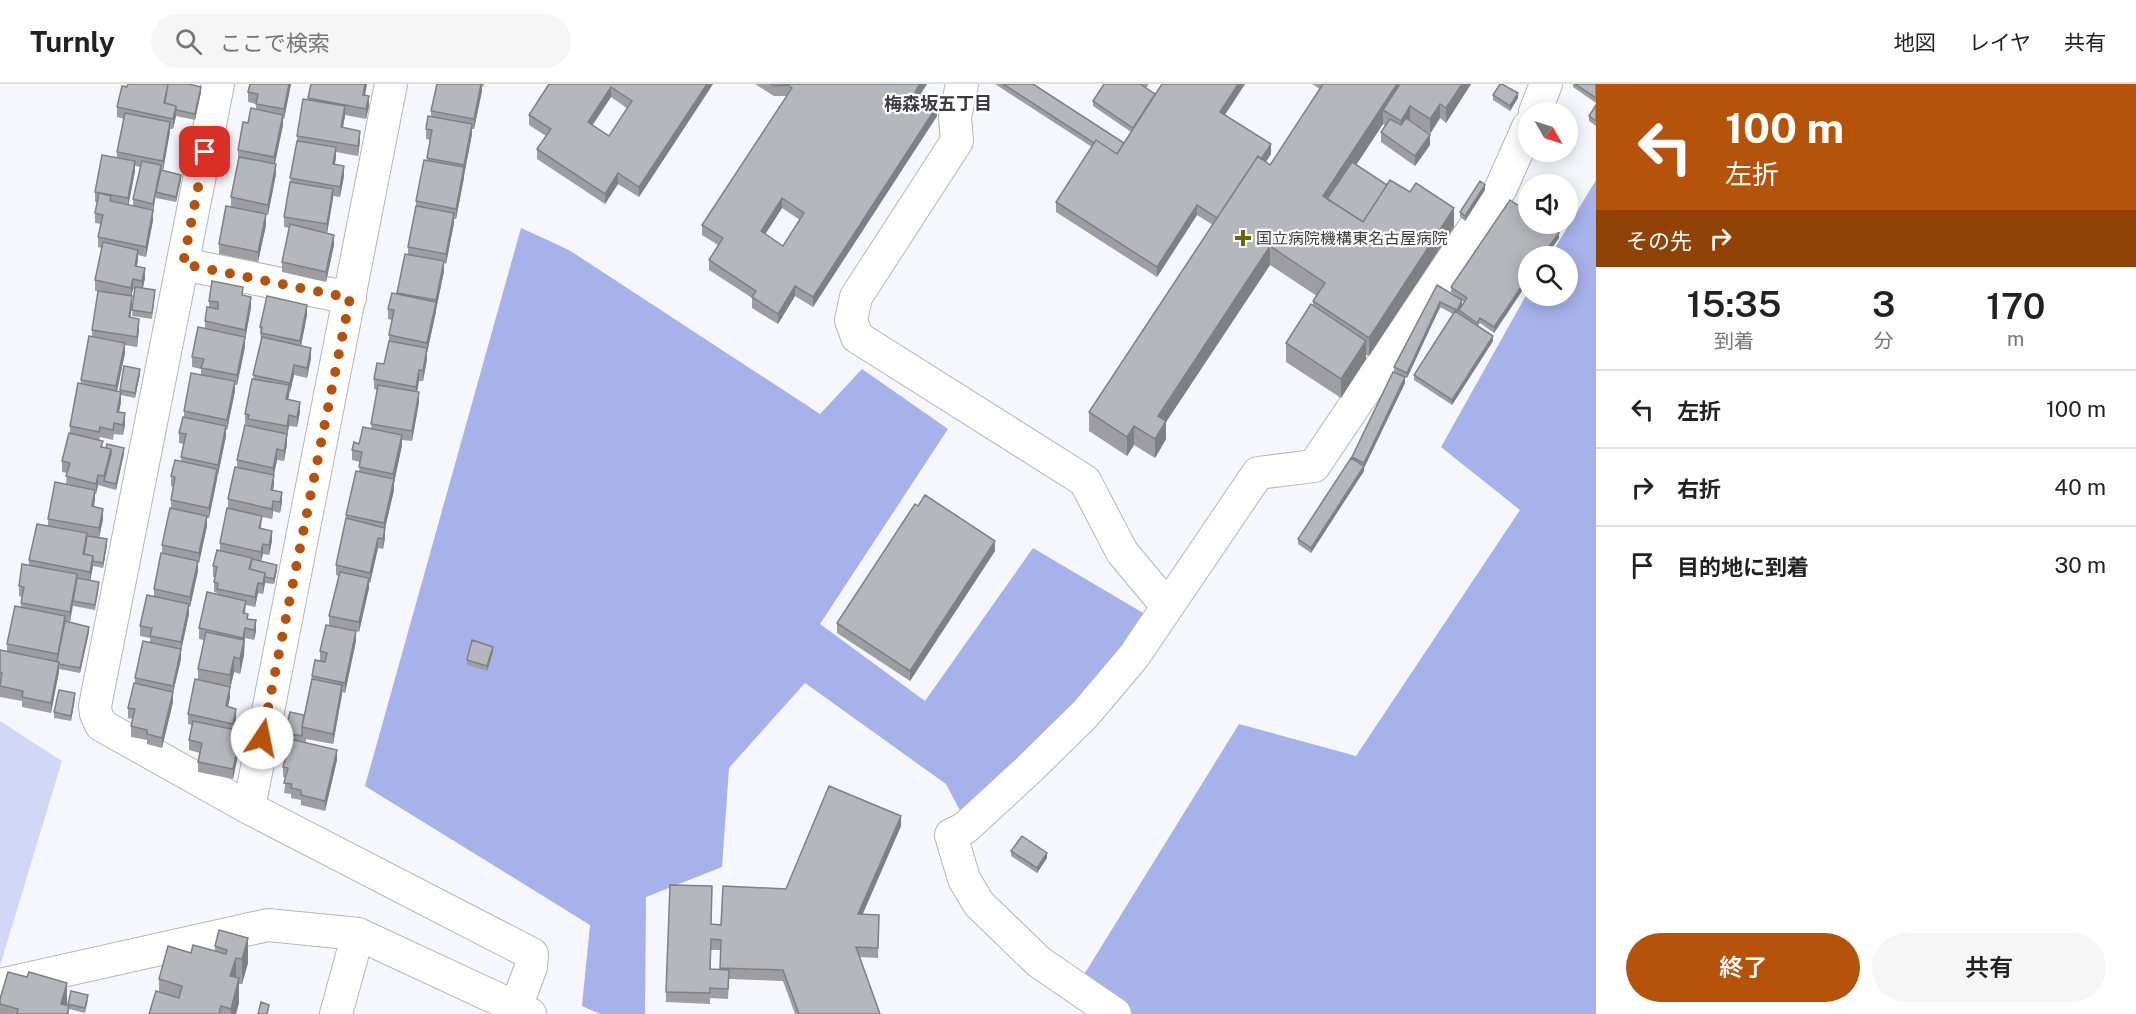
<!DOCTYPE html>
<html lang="ja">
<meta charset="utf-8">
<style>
body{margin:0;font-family:"Public Sans","Noto Sans JP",sans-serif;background:#f6f6f6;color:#222;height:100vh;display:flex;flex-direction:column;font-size:22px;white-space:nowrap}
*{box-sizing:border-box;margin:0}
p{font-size:20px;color:#767676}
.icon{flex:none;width:33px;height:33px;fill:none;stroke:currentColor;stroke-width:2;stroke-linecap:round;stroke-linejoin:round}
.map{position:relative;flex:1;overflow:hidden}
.side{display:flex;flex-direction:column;background:#fff;width:540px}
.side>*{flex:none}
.banner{background:#b45309;color:#fff;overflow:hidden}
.needle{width:39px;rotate:129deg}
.buttons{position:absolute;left:1518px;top:18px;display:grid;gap:12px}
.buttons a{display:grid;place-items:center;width:60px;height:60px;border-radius:50%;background:#fff;box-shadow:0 3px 15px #0003;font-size:30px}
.pin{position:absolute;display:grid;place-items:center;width:51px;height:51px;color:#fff;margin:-26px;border-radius:12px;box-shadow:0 3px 9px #0006}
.me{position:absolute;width:66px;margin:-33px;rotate:11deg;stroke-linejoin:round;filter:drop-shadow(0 0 4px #0008)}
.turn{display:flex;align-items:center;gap:21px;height:126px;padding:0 30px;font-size:27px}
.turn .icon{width:78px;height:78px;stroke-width:2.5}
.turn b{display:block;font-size:42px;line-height:51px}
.then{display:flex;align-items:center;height:57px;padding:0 30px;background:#0003;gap:12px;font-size:22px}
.eta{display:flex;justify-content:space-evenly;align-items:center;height:102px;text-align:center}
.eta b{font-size:36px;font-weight:600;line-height:42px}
.button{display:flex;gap:12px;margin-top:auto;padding:12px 30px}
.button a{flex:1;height:69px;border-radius:36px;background:#b45309;color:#fff;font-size:24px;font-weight:600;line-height:69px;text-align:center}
.button a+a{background:#f6f6f6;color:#222}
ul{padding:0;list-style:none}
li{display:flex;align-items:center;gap:18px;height:78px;padding:0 30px;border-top:2px solid #e0e0e0}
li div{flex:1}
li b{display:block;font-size:22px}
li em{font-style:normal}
header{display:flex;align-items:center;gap:36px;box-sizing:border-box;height:84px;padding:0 30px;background:#fff;border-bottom:2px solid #e0e0e0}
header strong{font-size:28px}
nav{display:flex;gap:33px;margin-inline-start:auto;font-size:21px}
.search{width:420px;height:54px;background:#f6f6f6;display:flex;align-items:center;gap:15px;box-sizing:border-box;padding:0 21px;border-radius:33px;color:#767676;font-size:22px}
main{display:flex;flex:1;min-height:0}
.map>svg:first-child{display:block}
.green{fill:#d2d7f6}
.forest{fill:#a7b1ea}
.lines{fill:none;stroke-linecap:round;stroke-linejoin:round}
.minor-casing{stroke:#b5b6bb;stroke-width:34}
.minor{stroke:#fff;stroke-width:32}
.wall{fill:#9d9da2;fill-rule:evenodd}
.shaded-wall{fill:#7f8084}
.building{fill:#b6b7bc;stroke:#7f8084;stroke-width:1.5;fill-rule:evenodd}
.route{stroke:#b45309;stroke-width:10;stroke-dasharray:0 18}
.poi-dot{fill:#676600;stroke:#fff;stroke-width:2}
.labels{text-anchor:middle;stroke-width:4.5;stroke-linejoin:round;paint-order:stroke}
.poi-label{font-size:16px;fill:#3c3c3e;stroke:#fff;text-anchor:start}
.neighbourhood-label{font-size:18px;font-weight:bold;fill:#3c3c3e;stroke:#fff}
</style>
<header>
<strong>Turnly</strong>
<div class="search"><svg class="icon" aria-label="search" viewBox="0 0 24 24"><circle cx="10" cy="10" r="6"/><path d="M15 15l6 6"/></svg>ここで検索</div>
<nav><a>地図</a><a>レイヤ</a><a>共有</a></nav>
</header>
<main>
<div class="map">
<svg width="1596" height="930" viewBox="0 0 1596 930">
<rect width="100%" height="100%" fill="#f6f7fd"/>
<path class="green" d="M0 637 62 677 0 882Z"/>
<path class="forest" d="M1596 96V930H1120L1085 889 1239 640 1356 672 1520 426 1441 363 1528 208V212H1568V172H1550Z
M521 144 569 166 820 330 862 285 948 345 820 540 925 617 1033 464 1155 536 963 732 946 700 805 599 729 684 722 783 646 813 645 930H600L582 922 590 841 365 702Z"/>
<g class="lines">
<defs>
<path id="minor" d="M218 0 95 622 96 630 101 641 249 724 532 870 531 883 516 923
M962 0 955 33 957 57 856 213 851 236 857 253 1085 397 1122 468 1167 522
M1535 28 1546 0
M183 180 350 214
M249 724 391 0
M0 901 268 841 358 850
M336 930 358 850 530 930
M1115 930 1039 878 979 820 964 795 951 751 965 744 1029 685 1085 630 1134 572 1258 389 1314 382 1501 104 1528 43"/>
</defs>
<use href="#minor" class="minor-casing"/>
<use href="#minor" class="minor"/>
</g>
<path class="wall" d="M250 0H291L284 35H283V41L275 80 276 90 268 131 250 127 266 141 258 178 219 170V160L231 123V113L238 76V66L248 39 256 26V20L248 18V8Z
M367 0 365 11 369 22 366 35 345 31 343 44 360 57 358 72 336 68 335 80 344 92 340 113 333 112 327 149 334 161 326 198 282 188V178L289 144 284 143V133L297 57V52L308 14Z
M437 0H484L483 3H482V7L474 45H472V50L456 135H454V139L446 180 444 179V187L436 226 427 269V275L423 297H419L417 308 419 318 412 357 402 356V361L394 399V406L385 444V454L383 465 378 464 370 499H369V504L359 548 356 547V557L345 609 342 608 333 660 306 655V658L337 676 325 727 301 721V716L291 714V710L284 709 286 694 283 693V683L290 655 285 654V649L304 631 312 592 320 577V567L329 541V532L339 492 336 491V481L346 435V431L359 387 360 378 352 376V366L359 360 371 344 377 306 374 305V295L384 280 389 257V251L392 236 388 235V225L397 210 405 170H408V163L416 122V117L427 76 430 56 426 55V45L431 33V27Z
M549 0H713L639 113 618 100 605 120 537 75V65L546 52 529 41V31ZM611 13 628 25 609 52 592 41Z
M755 0H927L920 11 937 32 813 223 795 212 778 240 752 224V214L709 186V176L718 161 702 151V141L787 12H774ZM782 124 800 136 783 162 765 150Z
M995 0H1033L1124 59 1131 48 1093 22V17L1104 0H1149L1146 4 1155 10 1245 0 1225 31 1271 70 1266 78 1270 81 1320 5 1312 0H1471L1446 39 1440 34 1430 50 1410 37 1430 61 1415 82 1381 58V48L1385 42 1383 40 1356 81 1387 101 1454 143 1369 272 1366 271V275L1341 314 1286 278V259L1313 222V217L1317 212 1270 181 1166 338V355L1155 374 1134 361 1127 372 1089 347V328L1213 141 1197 131 1157 193 1056 128V118L1092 63Z
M1573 0H1596V19L1573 3Z
M127 3 201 8 195 36 176 32 173 45H170L163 86 181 96 176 118 156 114V112L153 126V136L146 173 138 171 137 182 145 194 143 204 155 211 152 235 132 232 135 206 133 205 131 212 132 222 130 233 139 245 137 263 125 261V269L117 307 120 308V306L140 290 135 314 121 311V318L119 328 125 340 123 351 114 350 113 356 100 353 99 356 103 364 124 369 116 406 98 401 96 410H95L94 423 103 435 99 454 107 461 103 484 93 482 90 497 99 503 95 526 73 522 70 538 65 537 89 548 80 589 59 585 51 629 22 623V617L0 613V566L7 567V560L21 523 22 513 19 512V502L29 481V476L48 442V435L66 400 67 389 62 388V377L70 349V342L92 252V246L98 207H95V196L102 164 98 163V153L101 140 95 139V129L97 118H95V108L117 74V68L124 35 117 33V23ZM135 82 140 83 133 115V122L128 121 135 87Z
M1493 11 1518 14 1510 27 1493 16Z
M1596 21V42L1589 37V32Z
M1485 106 1465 137 1460 133V128Z
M1559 154 1546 172H1528V198L1494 249 1480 239 1478 242 1493 257 1452 321 1414 296V291L1453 230 1440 223 1407 294 1405 293V299L1364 384V387L1311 469 1298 460V455L1352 374 1394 288V283L1437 201 1462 222 1464 218 1451 208V203Z
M243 211 251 223 245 256V263L237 301H235V307L227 346H226V352L209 434H207V442L199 479 198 478V487L190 523H189V530L181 567V575L173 609V618L162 664 147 660V656L131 653V642L133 635 128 634V624L135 599V594L150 558V554L140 552V542L154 512V505L162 469V461L171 425V416L173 403 171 402V392L181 377 183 360 179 359V349L184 333V327L201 290V285L192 283V273L205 244V237L209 224V217Z
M307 231 301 261 311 274 307 294 294 291 288 315 300 328 297 343 289 342 287 350V360L284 377 277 376 274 391 273 406 282 418 280 429 273 427 272 435 262 433 261 445 272 457 269 471 263 470 261 477 277 486 274 500 265 499 263 510 258 509 255 523 246 521 245 530 256 547 254 556 245 554 244 571 240 590 234 588 230 605V613L228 623 236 635 234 645 241 657 233 695 198 688V678L200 669 189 666V656L192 641 188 640V630L198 596V585L204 556 199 555V544L217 510V509L214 508V498L215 493H213V482L220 467V459L228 424V415L237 383V376L248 341 245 340V330L261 258 260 243Z
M918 422 995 467 910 597 837 549V539Z
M493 568 487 587 467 581V576Z
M75 614 71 637 54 634V628Z
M901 742 862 831H879L878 874 859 873 880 930H795L783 897 729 895 728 915 710 914V920L666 918V908L711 840 721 841ZM711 866H720V886L711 885Z
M1011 767 1047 774 1037 789 1011 772Z
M219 846 248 879 242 900H239V919L236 930H149L159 908V895L191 869 215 867V862Z
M27 893 67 921 68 920 88 916 85 929 69 925V930H0V915Z"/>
<path class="shaded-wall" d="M289 0H291L284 35V25Z
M365 0H367L363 21V11Z
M481 0 482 7 474 45V35Z
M707 0H713L639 113V103Z
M920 0H927L915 18V8Z
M1238 0H1245L1220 38V28Z
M1397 0H1409L1383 26V40L1328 124 1323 112Z
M1462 0H1471L1446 39V24Z
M201 3V8L195 36V30Z
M611 3V13L588 48V38Z
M1518 9V14L1510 27V22Z
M369 12V22L366 35V25Z
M1440 20V34L1430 50V35Z
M176 22V32L173 45V35Z
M345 22V32L341 53V43Z
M937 22V32L813 223V213Z
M1410 22V37L1401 52V37Z
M283 31V41L274 83V73Z
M170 38V48L163 87V77Z
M472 40V50L464 91V81Z
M360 47V57L358 72V62Z
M1430 51V61L1415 82V72Z
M1271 60V70L1221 147V136Z
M336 63V74L333 90V80Z
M135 77V87L128 124V114Z
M276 80V90L268 131V121Z
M161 81V91L156 108 153 130V120Z
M344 82V92L340 113V103Z
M464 83V94L456 135V125Z
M618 89V100L605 120V110Z
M181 91V96L176 118V113Z
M1485 101V106L1465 137V132Z
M333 105V115L327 150V140Z
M782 114V124L761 157V147Z
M1197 121V131L1157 193V183Z
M1454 124V143L1369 272V254Z
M153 126V136L146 173V163Z
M454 129V139L446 180V170Z
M266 130V141L258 178V168Z
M1559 149V154L1546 172H1542Z
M334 151V161L326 198V188Z
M1270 162V181L1166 338V355L1155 374V355L1158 332Z
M138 166V176L135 192V182Z
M444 177V187L436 226V216Z
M145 184V194L142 207V197Z
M1528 193V198L1494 249V243Z
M133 195V205L131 214V204Z
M795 202V212L778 240V230Z
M132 212V222L129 243V233Z
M251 213V223L245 256V246Z
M1462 216V221L1457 231V226Z
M436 218V228L427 269V259Z
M1440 218V223L1407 294V289Z
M307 221V231L300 267V257Z
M139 235V245L137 263V253Z
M1493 252V257L1452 321V316Z
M245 253V263L237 301V291Z
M1366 257V275L1341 314V295Z
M125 259V269L116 312V302Z
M311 264V274L307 294V284Z
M427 264V275L423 297V287Z
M294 281V291L290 309V299Z
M140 285V290L135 314V309Z
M419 286V297L416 314V303Z
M1405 293V299L1364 384V387L1311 469V464L1364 382V379Z
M235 297V307L227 346V336Z
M289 301V312L286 325V315Z
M121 308V318L117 338V328Z
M419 308V318L412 357V347Z
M300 318V328L297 343V333Z
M125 329V340L123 351V341Z
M289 331V342L287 353V342Z
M226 342V352L218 391V381Z
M1134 342V361L1127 372V353Z
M287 350V360L284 377V367Z
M402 351V361L394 399V406L384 449V439L393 397V390Z
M124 364V369L116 406V400Z
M277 365V376L273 394V384Z
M217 385V395L209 434V424Z
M98 391V401L96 410V400Z
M274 391V401L271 416V406Z
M95 406V416L92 432V422Z
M282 408V418L280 429V418Z
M273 417V427L272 435V425Z
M103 425V435L99 454V444Z
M207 432V442L199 479V469Z
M385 444V454L383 465V455Z
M272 447V457L269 471V461Z
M378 454V464L370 499V489Z
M107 455V461L103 484V479Z
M995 457V467L910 597V587Z
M263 460V470L261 478V468Z
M93 472V482L90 498V488Z
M198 477V487L190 523V513Z
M277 481V486L274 500V495Z
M265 489V499L263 510V500Z
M77 490V500L73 517 70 538V528Z
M369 494V504L359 548V538Z
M258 499V509L255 523V513Z
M189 520V530L181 567V575L173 609V618L162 664V654L173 611V602L181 565V558Z
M256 536V547L254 556V546Z
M89 543V548L80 589V584Z
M245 544 244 571 240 590V575L243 563V554Z
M356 547V557L345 609V599Z
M493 563V568L487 587V582Z
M234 573V588L230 605V613L226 632V622L230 604V591Z
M59 578V588L51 629V619Z
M342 601V611L333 660V650Z
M75 609V614L71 637V632Z
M236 625V635L233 650V640Z
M241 647V657L233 695V685Z
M337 666V676L325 727V717Z
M901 732V742L858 841V830Z
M1047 769V774L1037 789V784Z
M248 854V879L242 900V875Z
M236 874V899L230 892Z
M239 894V919L236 930H231V925Z
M67 899V924L61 920Z"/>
<path class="building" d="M128 0H168L164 19 176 22 173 35 117 23 122 2 127 3Z
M168 0H189L201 3 195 30 176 26V22L165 19Z
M250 0H289L284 25 256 20 258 10 248 8Z
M311 0H365L363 11 369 12 366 25 308 14Z
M437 0H481L474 35 431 27Z
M549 0H707L639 103 618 89 605 110 537 65 551 45 529 31ZM611 3 632 17 609 52 588 38Z
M771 0H920L915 8 937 22 813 213 795 202 778 230 752 213 756 207 709 176 723 154 702 141 792 4 788 1 774 2ZM782 114 804 129 783 162 761 147Z
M1003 0H1033L1124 59 1117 70 1096 56 1094 59Z
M1104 0H1140L1155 10 1133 44 1093 17Z
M1162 0H1238L1220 28 1271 60 1261 75 1258 72 1217 134 1197 121 1157 183 1056 118 1096 56 1117 70Z
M1323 0H1397L1323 112 1363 138 1390 96 1410 108 1416 99 1454 124 1369 254 1313 217 1325 199 1270 162 1158 332 1166 337 1155 355 1134 342 1127 353 1089 328 1258 72 1270 81Z
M1400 0H1462L1446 24 1440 20 1430 35 1410 22 1401 37 1383 26Z
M1500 0H1502L1518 9 1510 22 1493 11Z
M1575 0H1596V14Z
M303 15 345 22 341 43 360 47 358 62 297 52Z
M1596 21V37L1589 32Z
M251 24 283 31 274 73 238 66 243 38 248 39Z
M125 29 170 38 163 77 117 68Z
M428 32 472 40 464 81 427 74 432 46 426 45Z
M1406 34 1430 51 1415 72 1381 48 1390 35 1401 41Z
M297 57 336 63 333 80 344 82 340 103 290 94Z
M102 71 135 77 128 114 95 108Z
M239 73 276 80 268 121 231 113Z
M424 76 464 83 456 125 416 117Z
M142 77 161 81 153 120 133 115Z
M1352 78 1387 101 1363 138 1327 115Z
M161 86 181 91 176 113 156 108Z
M1480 97 1485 101 1465 132 1460 128Z
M290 98 333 105 327 140 284 133Z
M99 109 111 112 110 117 153 126 146 163 98 153 103 131 95 129Z
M1510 116 1528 128V140H1545L1559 149 1542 172H1528V193L1494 243 1480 234 1477 239 1459 226 1467 214 1451 203Z
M226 122 266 130 258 168 219 160Z
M416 122 454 129 446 170 408 163Z
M290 140 334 151 326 188 282 178Z
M103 158 138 166 135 182 145 184 142 197 133 195 131 204 95 196Z
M405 170 444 177 436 216 397 209Z
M212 197 243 203 242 211 251 213 245 246 205 237 207 223 218 225V218L209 217Z
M1437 201 1462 216 1457 226 1440 218 1407 289 1394 283Z
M135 203 155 206 152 229 132 226Z
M98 207 132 212 129 233 139 235 137 253 92 246Z
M392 209 436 218 427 259 389 251 394 226 388 225Z
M267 212 307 221 300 257 261 249 262 243H260Z
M1311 220 1366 257 1341 295 1286 259Z
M1455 227 1493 252 1452 316 1414 291Z
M198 243 245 253 237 291 201 284 204 275 192 273Z
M89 252 125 259 116 302 81 296Z
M262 253 311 264 307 284 294 281 290 299 253 291Z
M389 257 427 264 423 287 419 286 416 303 374 295 377 279 384 280Z
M124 282 140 285 135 309 120 306Z
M1393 288 1405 293 1364 379 1352 373Z
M191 289 235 297 227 336 184 327Z
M252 295 289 301 286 315 300 318 297 333 289 331 287 342 248 335 249 331 245 330Z
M78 299 121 308 117 328 125 329 123 341 114 339 113 346 100 343 99 348 70 342Z
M378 301 419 308 412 347 371 340Z
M183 333 226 342 218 381 181 373 186 350 179 349Z
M245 341 287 350 284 367 277 365 273 384 237 376Z
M363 343 402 351 393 390 359 383 362 368 352 366 354 358 359 360Z
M69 349 103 357 101 363 111 365 104 392 98 391 96 400 66 392 70 379 62 377Z
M107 360 124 364 116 400 104 397 111 370V365L106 364Z
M1351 374 1364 382 1311 464 1298 455Z
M175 376 217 385 209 424 171 416 175 393 171 392Z
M235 383 274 391 271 406 282 408 280 418 273 417 272 425 228 415Z
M356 387 394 395 384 439 346 431Z
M55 398 95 406 92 422 103 425 99 444 48 435Z
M925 411 995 457 910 587 837 539 915 420 918 422Z
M170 424 207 432 199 469 162 461Z
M227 424 262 432 259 444 272 447 269 461 263 460 261 468 220 459Z
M346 434 385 444 383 455 378 454 370 489 336 481Z
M37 440 87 449 83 470 93 472 90 488 29 476Z
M87 452 107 455 103 479 93 477V472L84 470Z
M217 466 252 474 249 485 265 489 263 500 258 499 255 513 217 505 218 499 214 498 217 483 213 482Z
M161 469 198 477 190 513 154 505Z
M252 475 277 481 274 495 265 493V489L250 485Z
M22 480 77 490 70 528 21 519 24 503 19 502Z
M340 488 369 494 359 538 329 532Z
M77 494 99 498 95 521 73 517Z
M207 508 246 517 243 529 248 530 247 535 256 536 254 546 245 544 243 554 199 544Z
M147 511 189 520 181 558 150 552 152 544 140 542Z
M15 522 65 532 58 570 7 560Z
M65 537 89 543 80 584 59 580V578L57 577Z
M326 541 356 547 345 599 312 592 315 576 325 578 327 569 320 567Z
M206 548 244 556 240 575 234 573 230 591 198 585Z
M472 556 493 563 487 582 467 576Z
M143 557 181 565 173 602 135 594Z
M0 566 59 578 51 619 22 613 23 607 0 602 2 589H0Z
M195 595 230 603 226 622 236 625 233 640 188 630Z
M312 595 342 601 333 650 302 643Z
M134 599 173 608 162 654 147 650V646L131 642 135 625 128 624Z
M59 606 75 609 71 632 54 628Z
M290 628 304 631 302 643V652L285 649Z
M193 637 241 647 233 685 198 678 202 659 189 656Z
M290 655 337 666 325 717 301 711V706L291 704 292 700 284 699 288 684 283 683Z
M829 702 901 732 858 830 879 831 878 864 856 863 880 930H799L783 886 720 884 721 856 711 855 710 885 729 886 728 905 710 904V909L666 908 670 801 712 802 711 840 721 841 723 802 786 805Z
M1022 752 1047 769 1037 784 1011 767Z
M219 846 248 854 242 875 236 874 230 892 239 894 231 925 221 922 219 930H149L156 907 179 914 182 902 159 895 168 862 191 869 193 861 226 870 227 866 215 862Z
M8 888 27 893 29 888 67 899 61 920 69 922 67 930H17L18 925 0 920V915Z
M71 907 88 911 85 924 68 920Z
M261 918 269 921 267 930H258Z"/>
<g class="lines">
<path class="route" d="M205 68 183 180 350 214 262 654"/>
</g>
<path class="poi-dot" d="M1240 145h6v6h6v6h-6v6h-6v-6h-6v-6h6z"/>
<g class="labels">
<g class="poi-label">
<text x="1256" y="160">国立病院機構東名古屋病院</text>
</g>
<g class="neighbourhood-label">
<text x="938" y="26">梅森坂五丁目</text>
</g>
</g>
</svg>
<div class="buttons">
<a><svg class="needle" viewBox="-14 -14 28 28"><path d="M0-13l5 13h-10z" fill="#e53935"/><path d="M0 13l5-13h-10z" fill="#767676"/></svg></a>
<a><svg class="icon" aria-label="sound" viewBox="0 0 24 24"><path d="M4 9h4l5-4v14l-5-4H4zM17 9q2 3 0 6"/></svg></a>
<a><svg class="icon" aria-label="search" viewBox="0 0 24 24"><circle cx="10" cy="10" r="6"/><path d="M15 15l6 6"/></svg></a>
</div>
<div class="pin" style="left:205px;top:68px;background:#d93025"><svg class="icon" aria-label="arrive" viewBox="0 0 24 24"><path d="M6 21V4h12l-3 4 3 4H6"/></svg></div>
<svg class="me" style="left:262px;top:654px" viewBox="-20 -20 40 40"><circle r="19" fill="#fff"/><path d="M0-13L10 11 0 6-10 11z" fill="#b45309"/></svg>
</div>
<section class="side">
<div class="banner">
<div class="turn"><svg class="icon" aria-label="left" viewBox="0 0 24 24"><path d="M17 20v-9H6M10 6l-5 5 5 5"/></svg><div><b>100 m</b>左折</div></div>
<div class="then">その先<svg class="icon" aria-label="right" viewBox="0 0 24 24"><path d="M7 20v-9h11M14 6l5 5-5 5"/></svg></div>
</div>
<div class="eta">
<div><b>15:35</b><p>到着</p></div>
<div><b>3</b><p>分</p></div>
<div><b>170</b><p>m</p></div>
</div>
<ul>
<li><svg class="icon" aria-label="left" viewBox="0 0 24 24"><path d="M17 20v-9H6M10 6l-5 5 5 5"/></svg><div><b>左折</b></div><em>100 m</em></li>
<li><svg class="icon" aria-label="right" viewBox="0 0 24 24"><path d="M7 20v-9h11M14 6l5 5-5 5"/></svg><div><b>右折</b></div><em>40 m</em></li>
<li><svg class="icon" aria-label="arrive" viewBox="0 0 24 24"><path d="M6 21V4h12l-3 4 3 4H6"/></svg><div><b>目的地に到着</b></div><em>30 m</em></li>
</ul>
<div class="button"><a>終了</a><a>共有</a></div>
</section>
</main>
